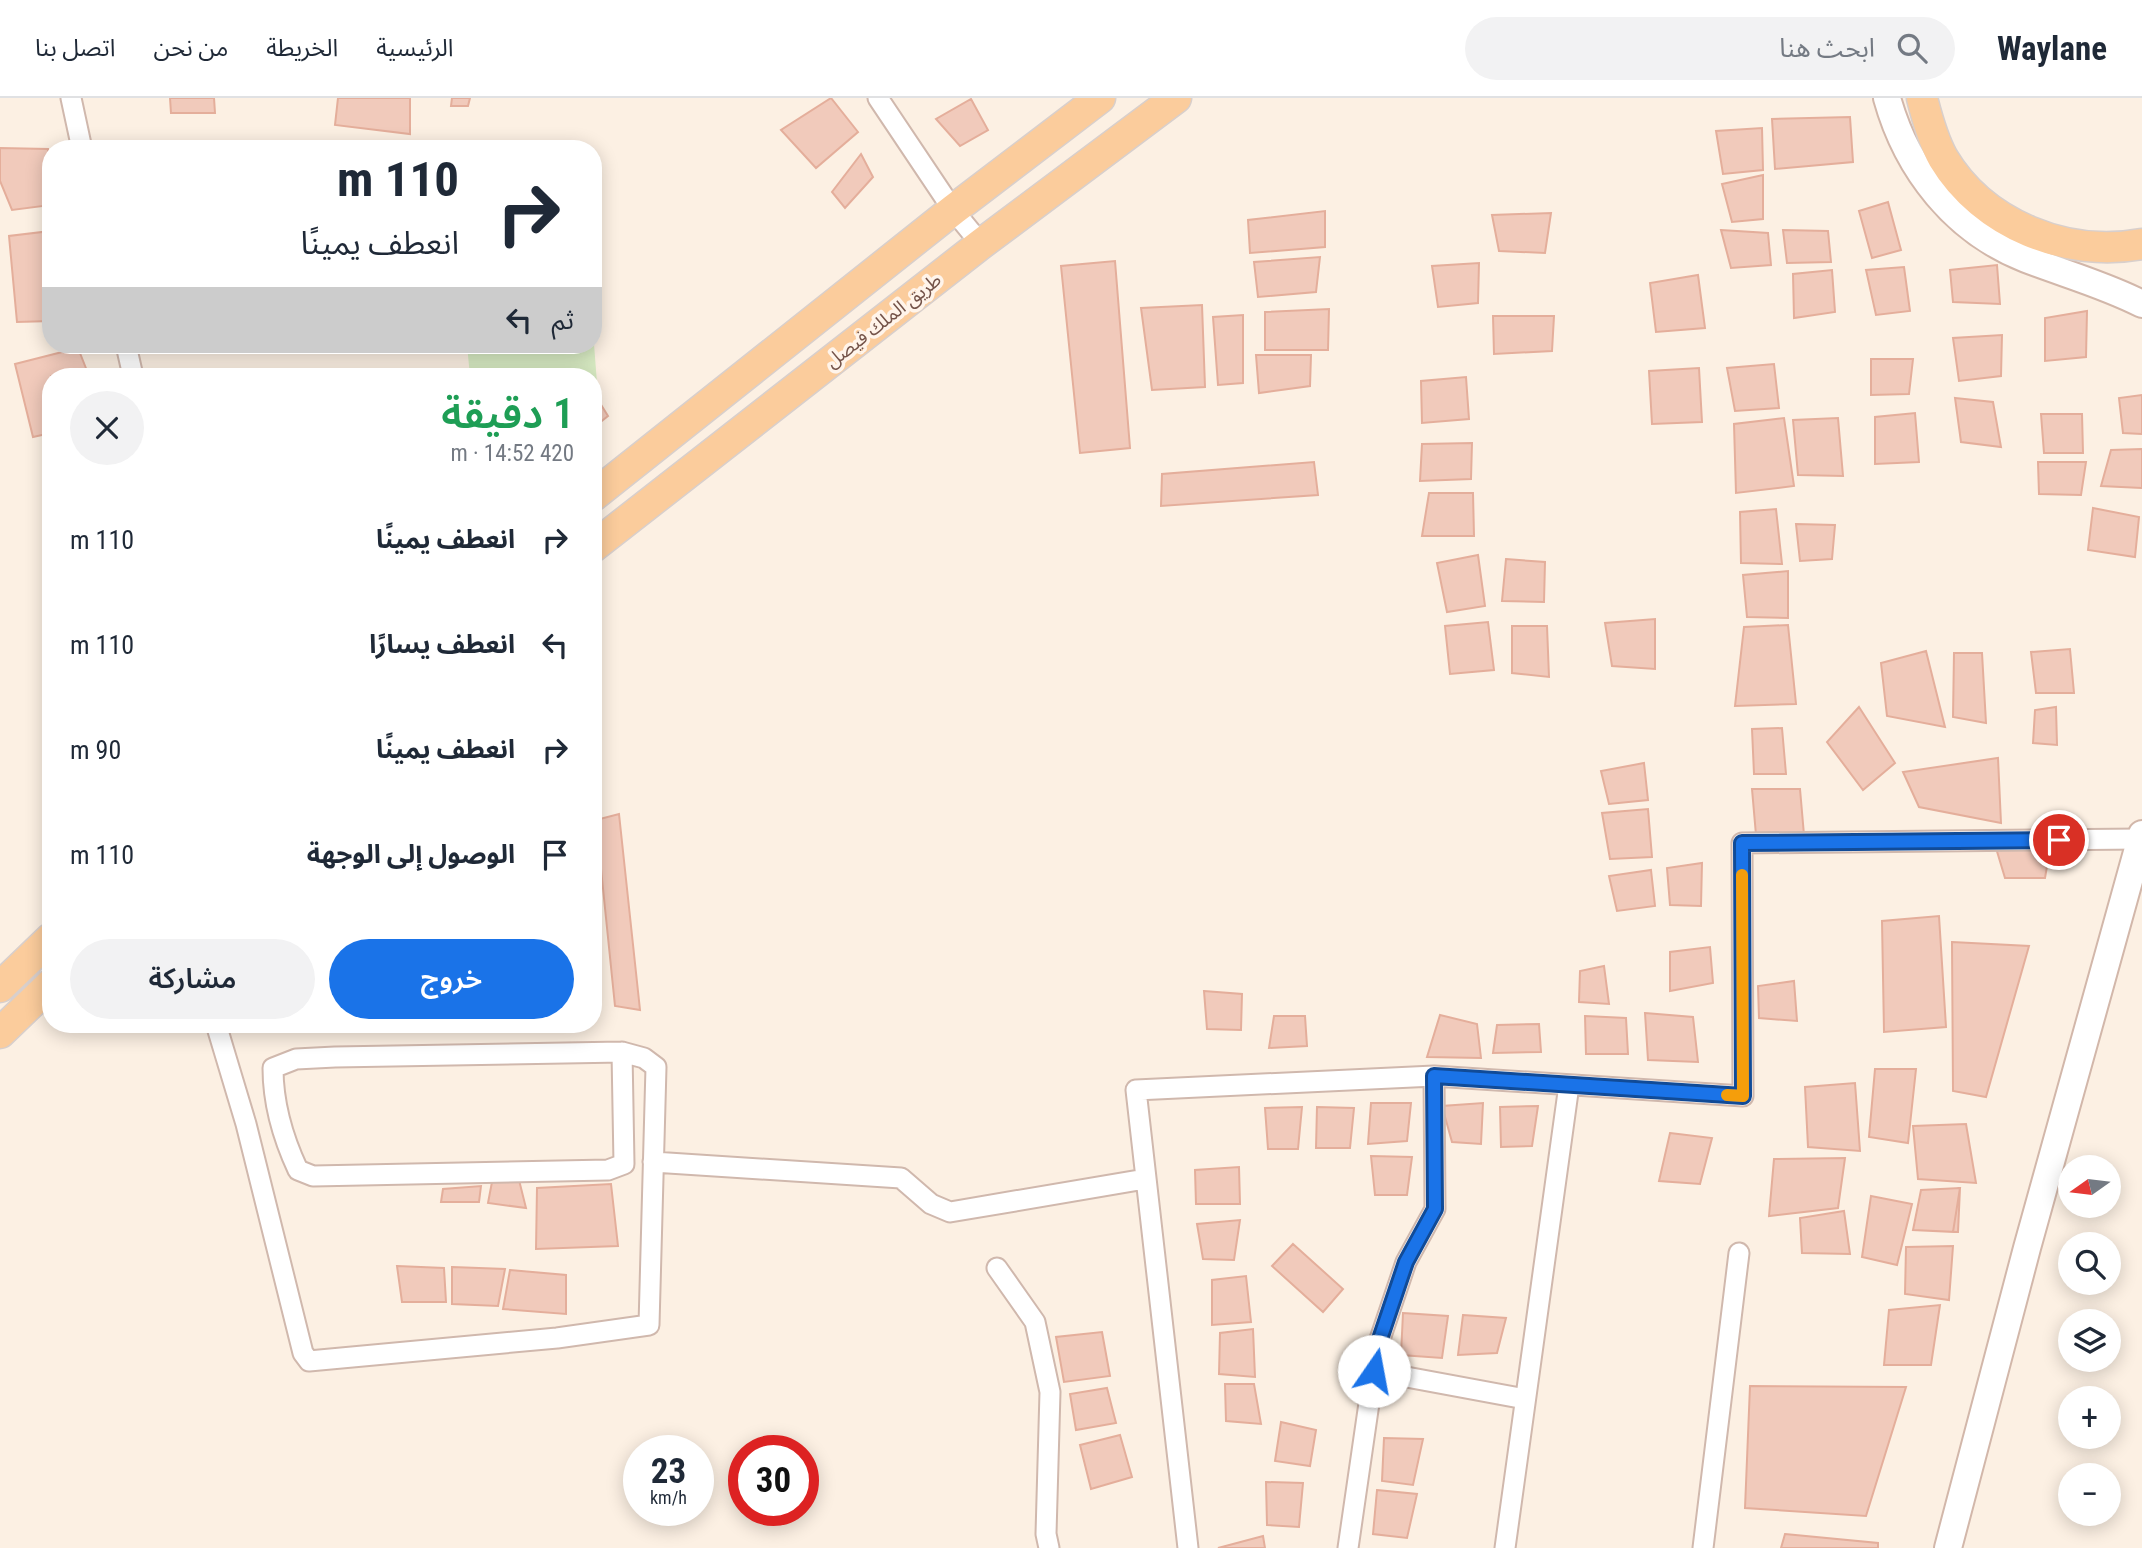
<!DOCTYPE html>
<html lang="ar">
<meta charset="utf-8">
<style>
body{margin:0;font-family:"Roboto Condensed","Noto Sans Arabic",sans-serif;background:#f2f2f3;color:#1f2937;direction:rtl;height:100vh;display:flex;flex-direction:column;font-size:26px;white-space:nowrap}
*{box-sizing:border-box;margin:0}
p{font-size:23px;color:#747a83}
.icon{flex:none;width:38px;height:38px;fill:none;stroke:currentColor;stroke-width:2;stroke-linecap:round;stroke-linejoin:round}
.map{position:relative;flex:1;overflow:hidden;direction:ltr}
.details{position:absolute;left:42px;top:270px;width:560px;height:665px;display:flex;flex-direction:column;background:#fff;border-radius:28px;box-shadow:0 4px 18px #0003;direction:rtl}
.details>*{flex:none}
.guide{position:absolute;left:42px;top:42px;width:560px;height:214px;border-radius:28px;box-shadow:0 4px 18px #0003;direction:rtl;background:#fff;color:#1f2937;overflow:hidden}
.needle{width:46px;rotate:256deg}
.fabs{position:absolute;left:2058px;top:1057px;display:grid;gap:14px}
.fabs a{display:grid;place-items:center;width:63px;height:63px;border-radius:50%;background:#fff;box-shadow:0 4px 18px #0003;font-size:35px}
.speed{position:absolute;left:623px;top:1337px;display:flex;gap:14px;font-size:35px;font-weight:700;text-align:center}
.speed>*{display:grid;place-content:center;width:91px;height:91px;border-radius:50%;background:#fff;box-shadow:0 4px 18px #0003;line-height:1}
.speed small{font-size:18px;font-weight:400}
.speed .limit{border:10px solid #d22;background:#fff;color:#111}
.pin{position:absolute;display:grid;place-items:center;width:60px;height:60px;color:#fff;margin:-30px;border:4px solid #fff;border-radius:50%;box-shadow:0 2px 7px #0007}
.me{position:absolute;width:77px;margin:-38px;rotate:12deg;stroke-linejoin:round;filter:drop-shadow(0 0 5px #0008)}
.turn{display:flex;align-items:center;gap:24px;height:147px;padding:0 28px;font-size:32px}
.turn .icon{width:91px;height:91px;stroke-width:2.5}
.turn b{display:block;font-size:49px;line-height:60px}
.then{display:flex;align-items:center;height:66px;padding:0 28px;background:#0003;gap:14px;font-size:26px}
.round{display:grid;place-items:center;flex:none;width:74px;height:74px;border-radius:37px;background:#f2f2f3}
.summary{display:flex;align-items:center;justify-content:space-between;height:119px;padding:0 28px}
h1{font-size:42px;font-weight:600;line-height:52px;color:#1e9e55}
.action{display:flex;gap:14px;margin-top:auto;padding:14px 28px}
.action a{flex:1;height:80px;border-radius:42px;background:#1a73e8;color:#fff;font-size:28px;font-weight:600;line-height:80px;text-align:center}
.action a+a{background:#f2f2f3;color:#1f2937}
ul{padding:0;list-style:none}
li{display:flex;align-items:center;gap:21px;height:105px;padding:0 28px}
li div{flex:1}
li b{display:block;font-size:26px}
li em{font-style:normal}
header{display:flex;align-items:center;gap:42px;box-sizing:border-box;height:98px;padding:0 35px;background:#fff;border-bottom:2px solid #e0e1e3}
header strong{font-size:33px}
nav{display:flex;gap:38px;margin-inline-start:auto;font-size:24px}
.search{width:490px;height:63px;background:#f2f2f3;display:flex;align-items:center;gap:18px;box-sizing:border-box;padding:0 24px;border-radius:38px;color:#747a83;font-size:26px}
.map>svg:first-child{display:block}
.green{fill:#d7eac2}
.building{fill:#f1cabb;stroke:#e4ae9b;stroke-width:2}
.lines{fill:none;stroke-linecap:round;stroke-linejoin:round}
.street-casing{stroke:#d0b8ad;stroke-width:23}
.secondary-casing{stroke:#d2b7aa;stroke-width:30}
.primary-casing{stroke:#d8cfcc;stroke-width:33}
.street{stroke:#fff;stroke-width:19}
.secondary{stroke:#fff;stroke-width:26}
.primary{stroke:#fbcc9c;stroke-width:30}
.route-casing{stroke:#114b97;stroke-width:18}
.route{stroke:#1a73e8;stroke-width:12}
.slow{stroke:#f59e0b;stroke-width:12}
.labels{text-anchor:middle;stroke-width:7;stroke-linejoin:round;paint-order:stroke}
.street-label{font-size:19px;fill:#745349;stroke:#fff4ea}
</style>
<header>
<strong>Waylane</strong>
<div class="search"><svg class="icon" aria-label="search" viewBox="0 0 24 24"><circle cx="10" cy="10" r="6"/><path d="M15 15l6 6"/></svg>ابحث هنا</div>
<nav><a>الرئيسية</a><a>الخريطة</a><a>من نحن</a><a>اتصل بنا</a></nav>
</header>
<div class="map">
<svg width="2142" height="1450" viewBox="0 0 2142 1450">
<rect width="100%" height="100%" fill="#fcf0e3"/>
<path class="green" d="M593 233 597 285H593V278H470L467 247H593Z"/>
<path class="building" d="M170 0H214L215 15H171Z
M338 0H410V36L335 27Z
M452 0H470L468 8H451Z
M831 0 858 34 816 70 781 32Z
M971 1 988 32 960 48 936 21Z
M1850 19 1853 64 1775 71 1772 21Z
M1762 30 1763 72 1723 76 1716 33Z
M0 50 48 51 51 107 12 112 0 83Z
M861 56 873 79 845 110 832 94Z
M1763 77V121L1732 124 1722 86Z
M1888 104 1901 152 1872 160 1859 113Z
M1325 113V149L1250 155 1248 122Z
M1551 115 1545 155 1499 153 1492 117Z
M1721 132 1768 135 1771 167 1731 170Z
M1783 132 1828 133 1831 164 1787 165Z
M51 133V223L17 224 9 138Z
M1320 159 1316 194 1258 199 1254 164Z
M1115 163 1130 350 1080 355 1061 168Z
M1479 165 1478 205 1438 209 1432 168Z
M1997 167 2000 206 1953 204 1950 172Z
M1904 169 1910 213 1876 217 1866 172Z
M1832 172 1835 214 1794 220 1793 176Z
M1698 177 1705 230 1656 234 1650 185Z
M1202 207 1205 289 1152 292 1141 210Z
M1329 211 1328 252H1265V214Z
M2087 213 2086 259 2045 263V220Z
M1243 217V285L1218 287 1213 219Z
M1493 218H1554L1552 253 1494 256Z
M2002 237 2001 278 1959 283 1953 240Z
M78 250 89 278H51V335L33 339 15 266Z
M1256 257H1311L1310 288 1259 295Z
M1871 261H1913L1909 296 1871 297Z
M1774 266 1779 310 1735 313 1727 270Z
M1699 270 1702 324 1652 326 1649 273Z
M1466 279 1469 321 1422 325 1421 283Z
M595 297 608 318 593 330V298Z
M2142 297V336L2123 335 2119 300Z
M1955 300 1993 304 2001 349 1961 344Z
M1915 315 1919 364 1875 366V319Z
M2041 316H2082L2083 355H2044Z
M1784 320 1794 388 1736 395 1734 326Z
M1838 320 1843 378 1798 377 1793 322Z
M1472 345 1471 381 1420 383 1422 346Z
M2142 351V390L2101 388 2111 352Z
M1314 364 1318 397 1161 408 1162 376Z
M2038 364H2086L2081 397 2039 396Z
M1429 395H1473L1474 438H1422Z
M2093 410 2139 419 2135 459 2088 452Z
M1776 411 1782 466 1741 465 1740 414Z
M1796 426 1835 427 1832 461 1800 463Z
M1478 457 1485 508 1447 514 1437 465Z
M1506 461 1545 464 1544 504 1502 503Z
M1788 473V520L1747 519 1743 477Z
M1655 521V571L1612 568 1605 525Z
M1488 524 1494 572 1450 576 1445 528Z
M1788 527 1796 606 1735 608 1744 529Z
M1512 528H1547L1549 579 1512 575Z
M2070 551 2074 595H2036L2031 554Z
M1926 553 1945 629 1887 618 1881 565Z
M1954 555H1982L1986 625 1953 619Z
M1859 609 1895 665 1863 692 1827 644Z
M2056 609 2057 647 2033 645 2035 612Z
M1782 630 1786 676H1754L1752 631Z
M1998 660 2001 725 1919 709 1903 674Z
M1644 665 1648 702 1609 706 1601 673Z
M1752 691H1800L1804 737H1756Z
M1648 711 1652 759 1610 761 1602 715Z
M619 716 640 912 615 908 596 722Z
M1996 750 2050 751 2045 780H2005Z
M1702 765 1701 808 1670 807 1667 770Z
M1651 772 1655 808 1617 813 1609 778Z
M1939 818 1946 929 1884 934 1882 823Z
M1952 844 2029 848 1986 999 1953 993Z
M1710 849 1713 885 1670 893V854Z
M1604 868 1609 906 1579 904 1580 873Z
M1794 883 1797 923 1759 920 1758 888Z
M1204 893 1242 896 1241 932 1207 931Z
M1645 915 1693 919 1698 964 1648 962Z
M1440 917 1477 926 1481 960 1427 959Z
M1274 918H1305L1307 948 1269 950Z
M1585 918 1626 920 1628 956H1586Z
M1539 926 1541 954 1493 955 1497 927Z
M1875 971H1916L1908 1045 1869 1039Z
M1855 985 1860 1053 1808 1049 1805 989Z
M1371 1005H1411L1407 1043 1368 1046Z
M1483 1005 1481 1046 1452 1044 1442 1008Z
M1538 1008 1532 1048 1501 1049 1500 1009Z
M1302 1009 1298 1051H1268L1265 1010Z
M1317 1009 1354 1010 1350 1050H1316Z
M1966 1026 1976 1085 1918 1081 1913 1028Z
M1670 1035 1712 1040 1700 1086 1659 1083Z
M1371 1058 1412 1059 1407 1097H1375Z
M1845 1060 1838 1110 1769 1118 1774 1061Z
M1239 1069 1240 1106H1196L1195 1072Z
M519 1082 526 1110 488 1105 492 1084Z
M611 1086 618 1148 536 1151 537 1090Z
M481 1088 479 1104H441L443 1091Z
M1960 1090 1958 1134 1913 1132 1921 1092Z
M1960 1090 1953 1134 1913 1132 1921 1092Z
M1871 1098 1912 1106 1897 1167 1862 1159Z
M1844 1113 1850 1156 1802 1155 1800 1120Z
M1240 1122 1234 1162 1203 1161 1197 1126Z
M1293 1146 1343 1191 1323 1214 1272 1168Z
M1953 1148 1949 1202 1905 1196 1906 1149Z
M397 1168 444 1170 446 1204H402Z
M452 1169 505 1171 498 1208 452 1206Z
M510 1172 566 1177V1216L503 1211Z
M1246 1178 1251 1224 1212 1227V1182Z
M1940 1207 1931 1267H1884L1889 1212Z
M1403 1215 1448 1218 1442 1260 1401 1257Z
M1463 1217 1506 1220 1497 1255 1458 1257Z
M1253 1231 1255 1279 1219 1276 1220 1235Z
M1102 1234 1110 1278 1064 1284 1056 1239Z
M1225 1286H1254L1261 1326 1226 1323Z
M1750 1288 1906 1289 1866 1418 1745 1410Z
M1107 1290 1116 1325 1076 1332 1070 1296Z
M1281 1324 1316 1332 1310 1368 1275 1363Z
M1120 1337 1132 1379 1091 1391 1080 1347Z
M1384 1340 1423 1341 1413 1387 1382 1383Z
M1266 1384 1303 1385 1299 1429 1267 1427Z
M1377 1392 1417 1396 1407 1440 1373 1436Z
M1785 1436 1878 1445V1450H1781Z
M1263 1438 1265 1450H1218Z"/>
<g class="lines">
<defs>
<path id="street" d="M71 0 82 51
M878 0 953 112 981 146
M126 247 133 278
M216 926 246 1026 303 1255 309 1263 557 1240 649 1227 656 969 644 960 622 954 335 959 296 961 273 970C273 1005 283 1040 298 1072L313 1078 608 1072 624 1066 622 954
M653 1064 901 1080 931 1106 950 1114 1145 1081
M997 1170 1035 1224 1050 1294 1046 1436 1049 1450
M1374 1273 1525 1301
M1188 1450 1136 992 1434 978 1743 998 1742 745 2141 741
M1348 1450 1377 1250 1406 1164 1435 1111 1434 978
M1505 1450 1569 987
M1703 1450 1739 1155"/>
<path id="secondary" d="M1887 0C1907 72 1955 133 2026 161 2065 176 2105 187 2142 206
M1948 1450 2027 1150 2142 736"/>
<path id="primary" d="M1922 0C1927 20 1933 42 1943 60 1983 127 2067 160 2142 146
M593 398 953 112 1100 0
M593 449 981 146 1176 0
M0 889 51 840
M0 935 51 886"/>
</defs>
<use href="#street" class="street-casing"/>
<use href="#secondary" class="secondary-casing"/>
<use href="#primary" class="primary-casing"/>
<use href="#street" class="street"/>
<use href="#secondary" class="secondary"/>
<use href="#primary" class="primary"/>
</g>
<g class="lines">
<defs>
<path id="route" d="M1374 1273 1377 1250 1406 1164 1435 1111 1434 978 1743 998 1742 745 2059 742"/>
</defs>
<use href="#route" class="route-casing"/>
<use href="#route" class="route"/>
<path class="slow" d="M1727 997 1743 998 1742 777"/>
</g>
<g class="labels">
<g class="street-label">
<text transform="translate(883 222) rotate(-38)" y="7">طريق الملك فيصل</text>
</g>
</g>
</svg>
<div class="fabs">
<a><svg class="needle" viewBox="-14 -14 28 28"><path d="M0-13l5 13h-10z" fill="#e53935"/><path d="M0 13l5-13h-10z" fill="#747a83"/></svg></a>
<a><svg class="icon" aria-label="search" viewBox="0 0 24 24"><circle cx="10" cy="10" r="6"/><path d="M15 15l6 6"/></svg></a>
<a><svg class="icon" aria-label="layers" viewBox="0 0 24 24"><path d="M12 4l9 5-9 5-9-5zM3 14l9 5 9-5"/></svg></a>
<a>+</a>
<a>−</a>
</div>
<div class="speed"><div>23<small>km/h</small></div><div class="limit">30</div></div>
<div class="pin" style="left:2059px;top:742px;background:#d93025"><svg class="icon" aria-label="arrive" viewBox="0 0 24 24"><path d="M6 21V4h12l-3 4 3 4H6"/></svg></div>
<svg class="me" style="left:1374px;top:1273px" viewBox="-20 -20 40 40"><circle r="19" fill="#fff"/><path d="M0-13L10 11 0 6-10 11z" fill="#1a73e8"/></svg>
<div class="guide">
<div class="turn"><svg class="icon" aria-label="right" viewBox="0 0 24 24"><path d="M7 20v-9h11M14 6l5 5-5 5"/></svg><div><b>110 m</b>انعطف يمينًا</div></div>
<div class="then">ثم<svg class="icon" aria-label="left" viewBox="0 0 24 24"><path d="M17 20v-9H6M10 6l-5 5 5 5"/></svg></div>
</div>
<section class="details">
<div class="summary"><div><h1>1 دقيقة</h1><p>420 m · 14:52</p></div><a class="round"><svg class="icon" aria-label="close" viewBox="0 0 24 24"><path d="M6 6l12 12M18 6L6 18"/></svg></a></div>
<ul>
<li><svg class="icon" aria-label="right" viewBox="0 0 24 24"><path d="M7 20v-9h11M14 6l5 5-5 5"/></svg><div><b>انعطف يمينًا</b></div><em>110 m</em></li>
<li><svg class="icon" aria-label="left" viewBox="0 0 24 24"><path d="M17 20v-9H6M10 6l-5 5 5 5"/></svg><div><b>انعطف يسارًا</b></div><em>110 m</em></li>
<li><svg class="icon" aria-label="right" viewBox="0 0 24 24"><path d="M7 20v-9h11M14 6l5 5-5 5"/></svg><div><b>انعطف يمينًا</b></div><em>90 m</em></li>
<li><svg class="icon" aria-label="arrive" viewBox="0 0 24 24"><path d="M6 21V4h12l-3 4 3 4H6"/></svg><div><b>الوصول إلى الوجهة</b></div><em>110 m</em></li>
</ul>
<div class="action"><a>خروج</a><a>مشاركة</a></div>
</section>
</div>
